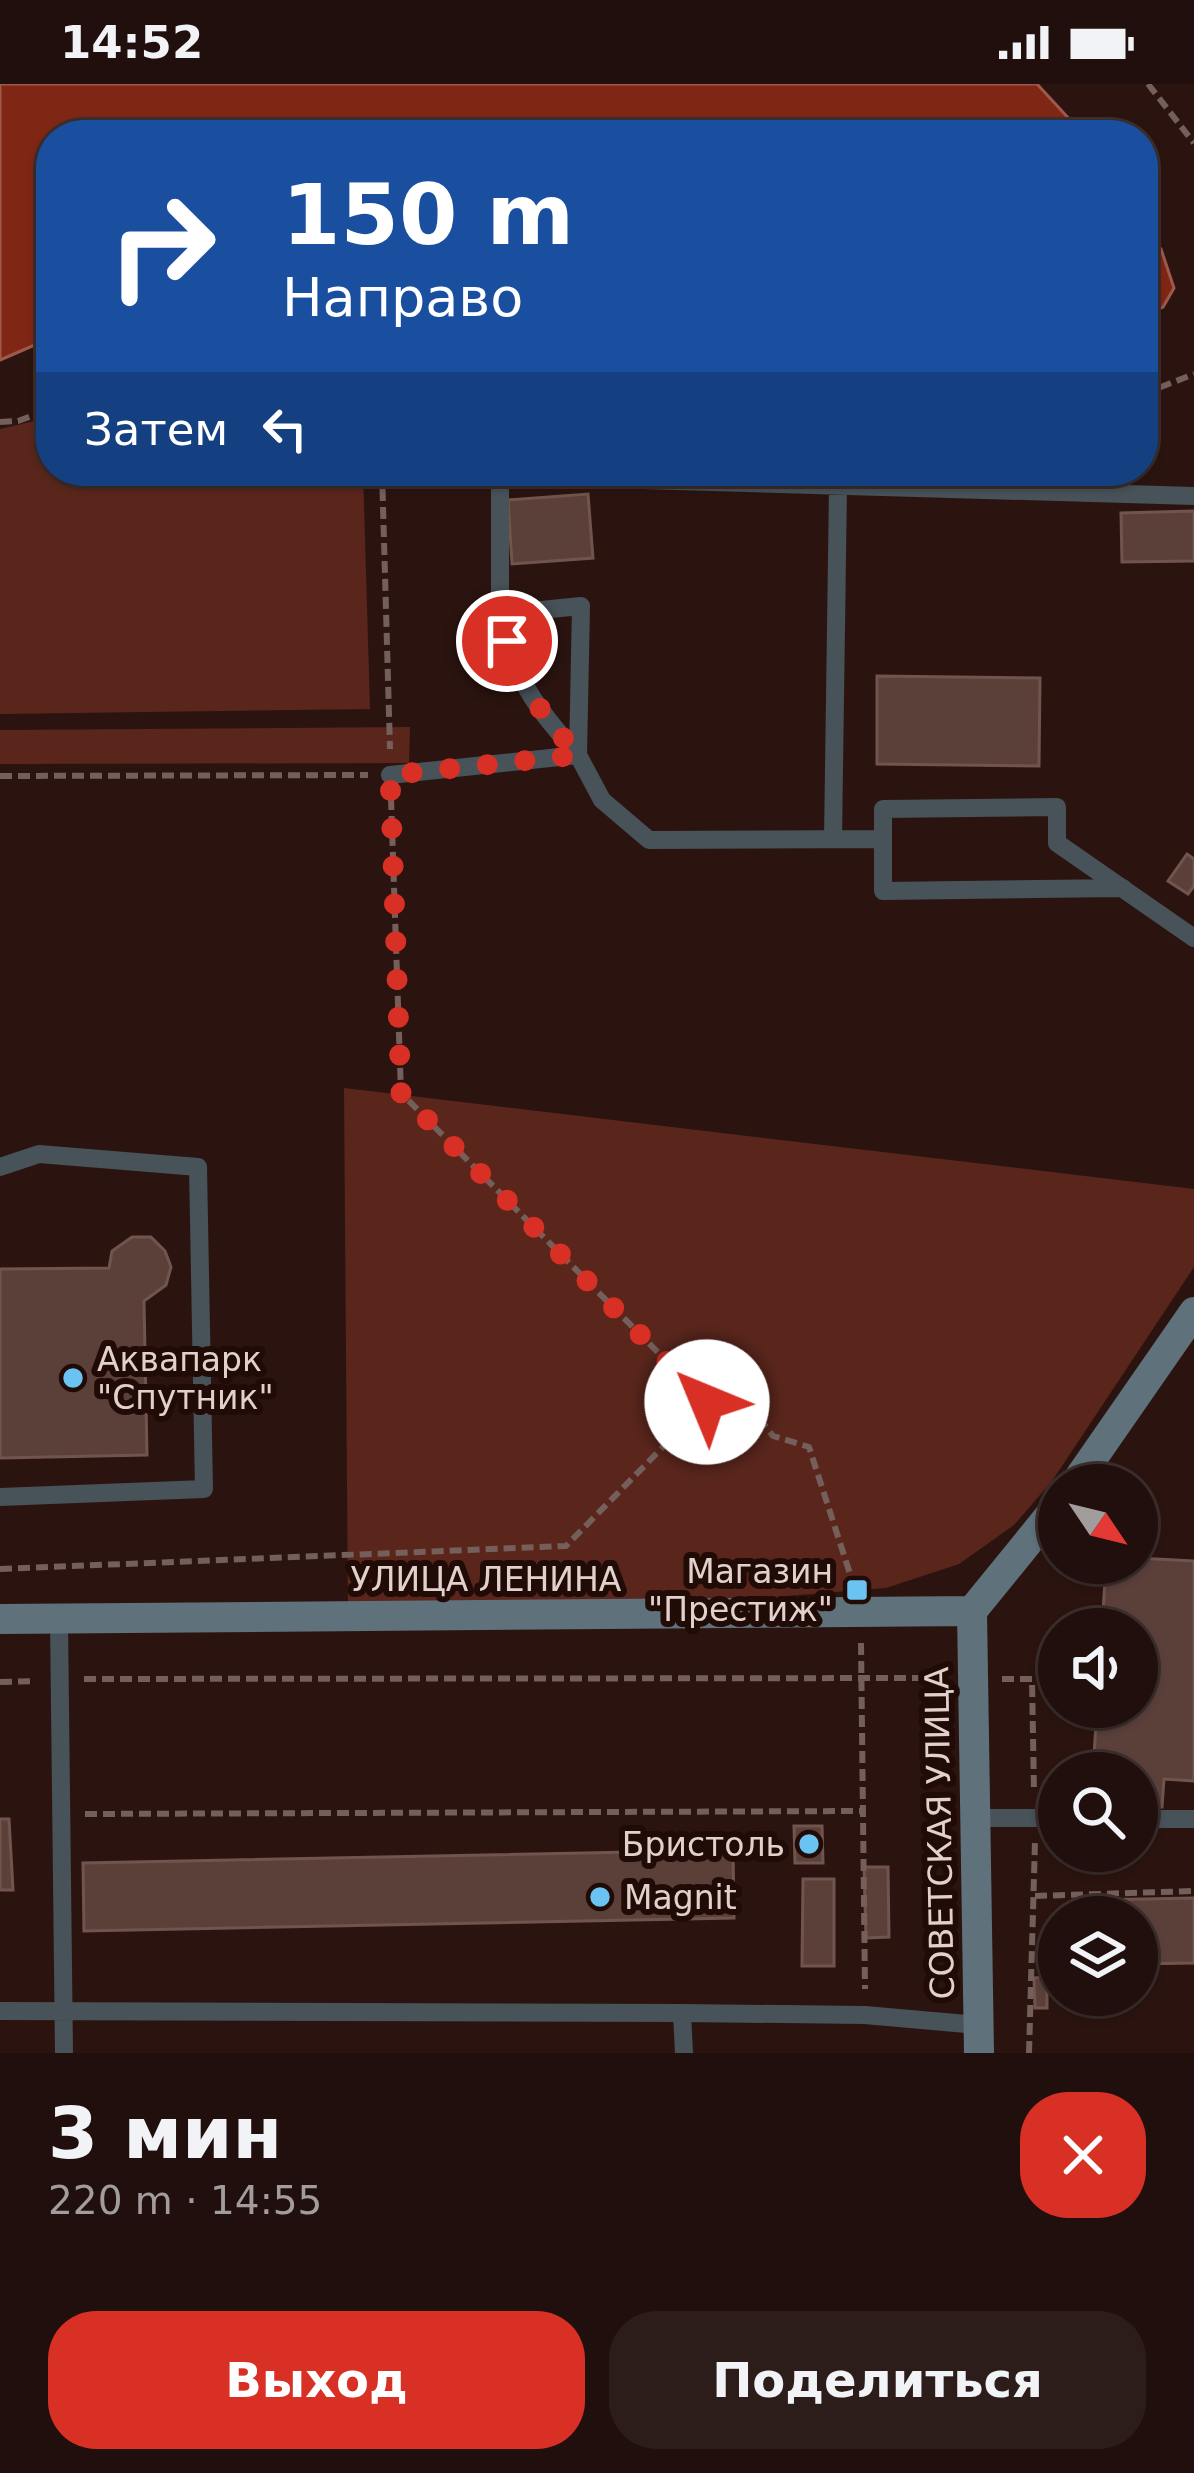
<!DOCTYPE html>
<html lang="ru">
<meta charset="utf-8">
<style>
body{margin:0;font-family:"DejaVu Sans",sans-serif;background:#2d1d1a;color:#f1f3f6;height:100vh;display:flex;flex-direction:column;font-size:45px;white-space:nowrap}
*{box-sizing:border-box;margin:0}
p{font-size:39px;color:#a29c9d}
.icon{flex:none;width:66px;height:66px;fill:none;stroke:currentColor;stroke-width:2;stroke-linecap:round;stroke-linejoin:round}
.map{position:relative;height:1969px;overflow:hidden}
.sheet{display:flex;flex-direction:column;background:#200f0c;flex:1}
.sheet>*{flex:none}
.banner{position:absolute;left:36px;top:36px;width:1122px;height:366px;border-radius:48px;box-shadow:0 3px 9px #0004,0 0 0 3px #3d2f2d;background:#1a4fa0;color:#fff;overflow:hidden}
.needle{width:78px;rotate:125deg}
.fabs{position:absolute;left:1038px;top:1380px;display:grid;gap:24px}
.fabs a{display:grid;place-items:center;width:120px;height:120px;border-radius:50%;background:#200f0c;box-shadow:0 3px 9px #0004,0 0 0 3px #3d2f2d;font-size:60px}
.pin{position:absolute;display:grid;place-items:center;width:102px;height:102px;color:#fff;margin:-51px;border:6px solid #fff;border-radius:50%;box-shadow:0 3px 12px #0007}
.me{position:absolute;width:132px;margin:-66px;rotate:315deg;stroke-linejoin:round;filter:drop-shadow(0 0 9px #0008)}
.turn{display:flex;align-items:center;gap:42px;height:252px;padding:0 48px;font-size:54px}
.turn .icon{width:156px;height:156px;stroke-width:2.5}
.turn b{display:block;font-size:84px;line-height:102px}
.then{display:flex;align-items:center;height:114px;padding:0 48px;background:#0003;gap:24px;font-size:45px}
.round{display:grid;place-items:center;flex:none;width:126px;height:126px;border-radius:48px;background:#2d1d1a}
.summary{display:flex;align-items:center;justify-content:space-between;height:204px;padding:0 48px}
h1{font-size:72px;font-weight:600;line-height:90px}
.action{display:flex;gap:24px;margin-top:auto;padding:24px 48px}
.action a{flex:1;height:138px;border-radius:48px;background:#d93025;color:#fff;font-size:48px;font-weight:600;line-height:138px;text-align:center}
.action a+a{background:#2d1d1a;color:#f1f3f6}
.status{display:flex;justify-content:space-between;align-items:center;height:84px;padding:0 60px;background:#200f0c;direction:ltr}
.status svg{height:33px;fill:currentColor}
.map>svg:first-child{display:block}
.green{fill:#5a261c}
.water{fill:#802615;stroke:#9d594c;stroke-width:3}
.building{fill:#5b403a;stroke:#71544e;stroke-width:3}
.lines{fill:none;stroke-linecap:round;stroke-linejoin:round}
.path{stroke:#745f5b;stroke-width:6;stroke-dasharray:12 6;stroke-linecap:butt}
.lane{stroke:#475259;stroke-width:18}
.secondary{stroke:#5f717b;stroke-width:30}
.route{stroke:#d93025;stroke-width:21;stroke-dasharray:0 37.8}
.poi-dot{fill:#6ac3f1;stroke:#210b07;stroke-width:4.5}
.labels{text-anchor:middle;stroke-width:12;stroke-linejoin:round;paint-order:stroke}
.poi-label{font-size:33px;fill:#e1d0cc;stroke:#210b07;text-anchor:start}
.street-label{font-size:33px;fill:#e1d0cc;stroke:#210b07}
</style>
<div class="status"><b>14:52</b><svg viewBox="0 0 49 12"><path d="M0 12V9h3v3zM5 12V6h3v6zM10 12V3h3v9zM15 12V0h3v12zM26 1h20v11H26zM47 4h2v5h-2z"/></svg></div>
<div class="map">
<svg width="1194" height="1969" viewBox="0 0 1194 1969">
<rect width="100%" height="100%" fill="#2b1410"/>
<path class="green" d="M51 333V387H363L370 625 0 630V345Z
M410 643 409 679 0 680V646Z
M344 1004 1194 1105V1183L1052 1397 1014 1441 959 1480 886 1504 701 1519 348 1531Z"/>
<path class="water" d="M0 0H1037L1084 51H51V254L0 276Z
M1143 146 1161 165 1174 204 1163 223 1143 232Z"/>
<path class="building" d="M588 410 593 474 512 480 508 416Z
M1194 427V477L1122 478 1121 429Z
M877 592 1040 594 1039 682 877 680Z
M1187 770 1194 775V802L1188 810 1168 797Z
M132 1153H151L165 1167 171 1183 166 1201 144 1217 147 1371 0 1374V1185L109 1184 112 1167Z
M1137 1474 1194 1477V1697L1164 1695 1162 1723 1137 1721V1689H1093L1097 1623H1137V1545H1102L1106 1479H1137Z
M0 1735H9L13 1806H0Z
M794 1742H822L823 1779H795Z
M733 1766 734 1834 84 1847 83 1779Z
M864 1783H888L889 1853 866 1854Z
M803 1795H834V1882H802Z
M1194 1814V1879L1137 1880V1833H1092V1816Z
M1047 1893V1924H1035L1034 1894Z"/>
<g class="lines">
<path class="path" d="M1148 0 1194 59
M1143 310 1194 290
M0 338 18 337 51 325
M382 387 390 665
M0 692 368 691
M391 714 401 1009 707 1318
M0 1485 566 1462 707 1318 746 1317 773 1352 809 1363 853 1499
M861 1559 865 1905
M84 1595 941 1594
M1002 1595H1032L1034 1708
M0 1598 35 1597
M85 1730 862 1727
M1035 1812 1194 1807
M1029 1969 1035 1757"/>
<path class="lane" d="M581 522 578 671C531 617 518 600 500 530Z
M500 530V392L1194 412
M390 691 578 671 602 716 649 756 883 755
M833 755 838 402
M1123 804 883 807V725L1057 723V759L1194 854
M0 1083 39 1070 198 1083 204 1405 0 1413
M59 1535 64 1969
M975 1734H1059
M1137 1735H1194
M0 1927 682 1929
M684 1969 682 1929 865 1931 978 1941"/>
<path class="secondary" d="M1074 1401 1194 1228
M972 1527 979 1969
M972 1527 1059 1420
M0 1535 972 1527"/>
</g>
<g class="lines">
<path class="route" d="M507 557C520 604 547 635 578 671L390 691 401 1009 707 1318"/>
</g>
<g class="poi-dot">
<circle cx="73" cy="1294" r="12"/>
<rect x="845" y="1494" width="24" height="24" rx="6"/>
<circle cx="809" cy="1760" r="12"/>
<circle cx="600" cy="1813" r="12"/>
</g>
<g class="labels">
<g class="poi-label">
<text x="97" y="1287">Аквапарк<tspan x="97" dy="38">"Спутник"</tspan></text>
<text x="833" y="1499" text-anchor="end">Магазин<tspan x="833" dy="38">"Престиж"</tspan></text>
<text x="785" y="1772" text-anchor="end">Бристоль</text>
<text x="624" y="1825">Magnit</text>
</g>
<g class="street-label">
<text x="486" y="1507">УЛИЦА ЛЕНИНА</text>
<text transform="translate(939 1749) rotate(-91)" y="12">СОВЕТСКАЯ УЛИЦА</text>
</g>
</g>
</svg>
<div class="fabs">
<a><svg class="needle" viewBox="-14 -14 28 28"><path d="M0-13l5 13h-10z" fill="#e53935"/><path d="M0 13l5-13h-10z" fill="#a29c9d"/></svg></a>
<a><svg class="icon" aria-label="sound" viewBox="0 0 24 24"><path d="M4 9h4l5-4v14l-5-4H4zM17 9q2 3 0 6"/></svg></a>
<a><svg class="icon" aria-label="search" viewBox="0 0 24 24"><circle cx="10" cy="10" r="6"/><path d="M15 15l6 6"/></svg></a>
<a><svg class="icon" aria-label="layers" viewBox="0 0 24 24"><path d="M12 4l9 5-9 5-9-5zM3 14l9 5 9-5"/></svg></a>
</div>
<div class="pin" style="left:507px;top:557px;background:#d93025"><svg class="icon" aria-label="arrive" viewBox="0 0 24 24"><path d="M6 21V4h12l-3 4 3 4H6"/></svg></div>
<svg class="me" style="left:707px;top:1318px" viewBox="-20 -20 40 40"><circle r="19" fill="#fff"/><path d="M0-13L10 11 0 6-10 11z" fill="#d93025"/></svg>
<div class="banner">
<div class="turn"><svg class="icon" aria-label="right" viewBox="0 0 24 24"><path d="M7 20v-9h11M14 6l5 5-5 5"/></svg><div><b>150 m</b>Направо</div></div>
<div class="then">Затем<svg class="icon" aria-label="left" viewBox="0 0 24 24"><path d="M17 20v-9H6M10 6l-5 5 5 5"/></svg></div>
</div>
</div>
<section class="sheet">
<div class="summary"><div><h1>3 мин</h1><p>220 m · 14:55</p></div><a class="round" style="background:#d93025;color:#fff"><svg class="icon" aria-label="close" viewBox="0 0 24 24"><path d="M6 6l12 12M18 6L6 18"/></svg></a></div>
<div class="action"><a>Выход</a><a>Поделиться</a></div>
</section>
